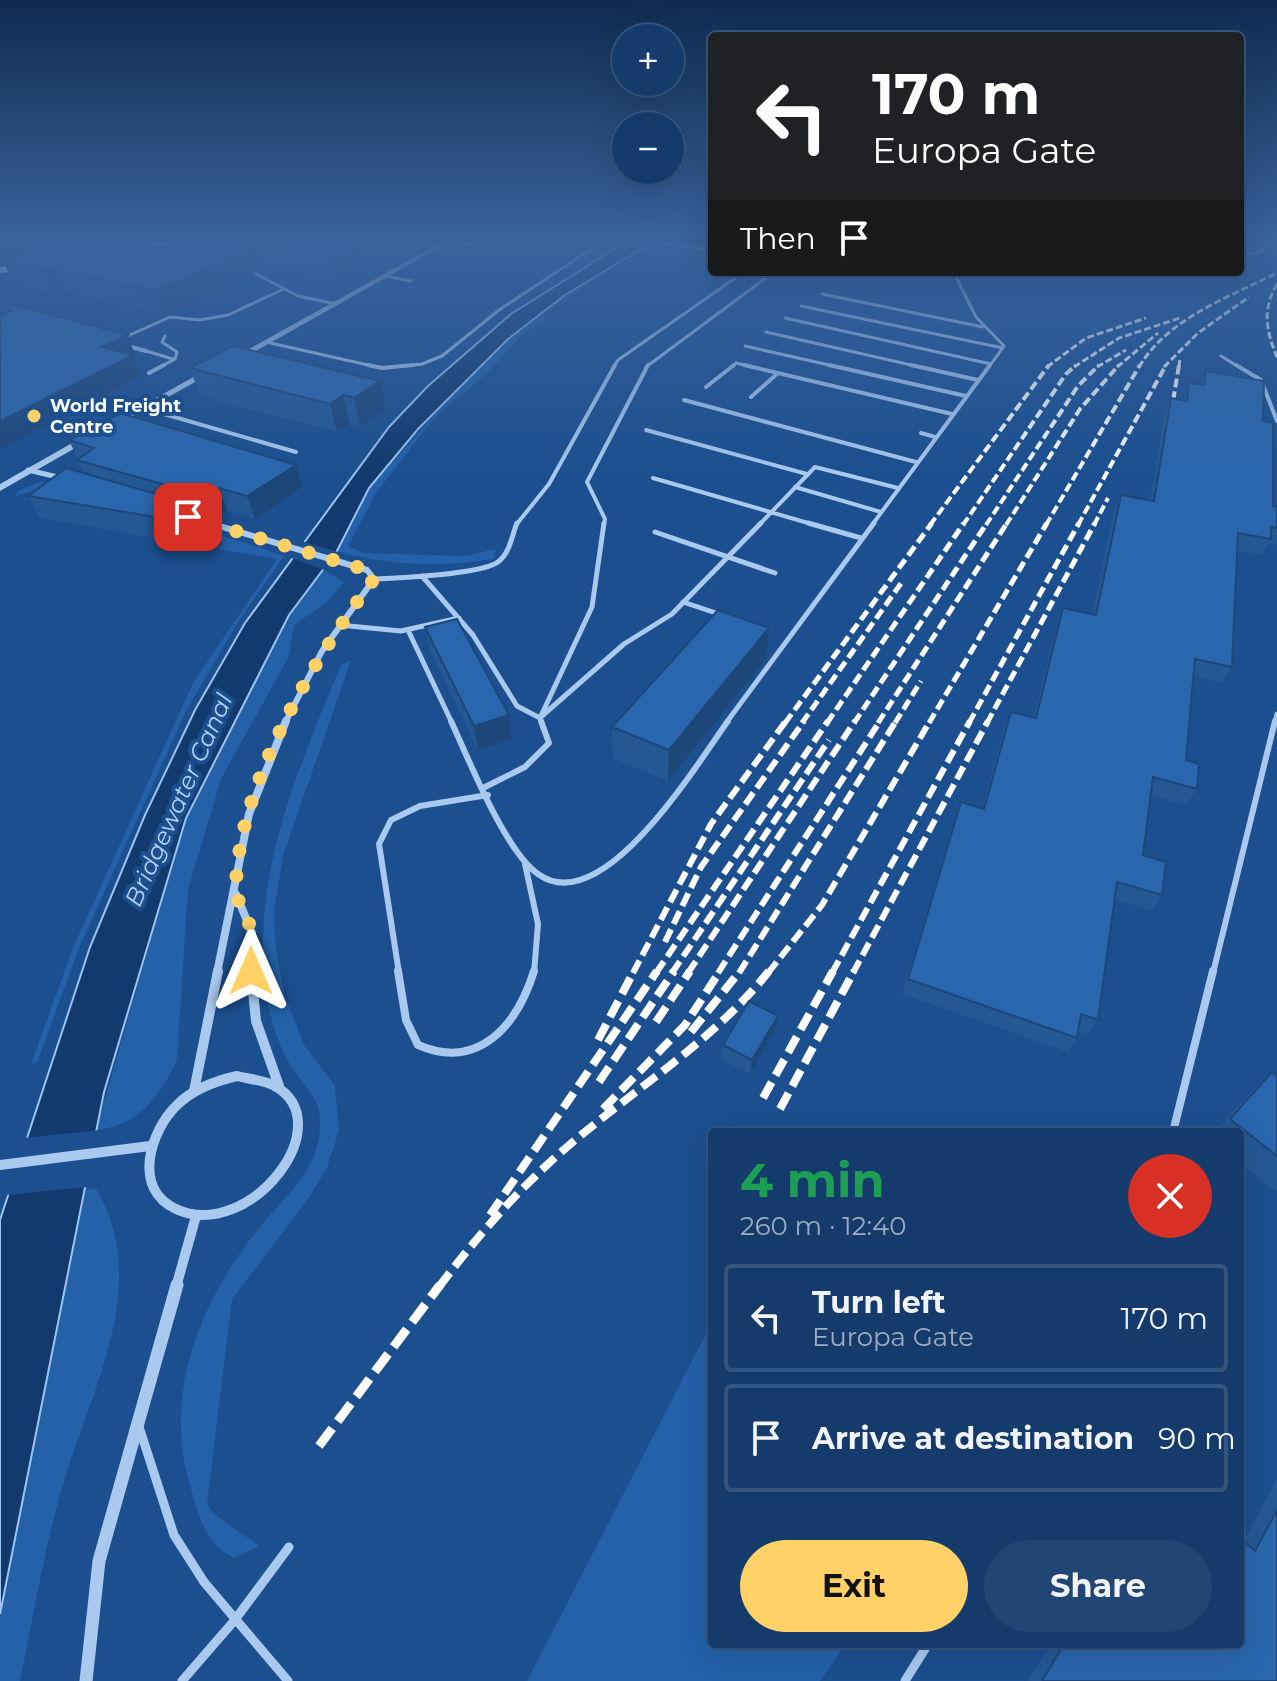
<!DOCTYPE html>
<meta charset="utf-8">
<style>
body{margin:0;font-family:Montserrat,sans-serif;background:#214673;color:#f1f3f6;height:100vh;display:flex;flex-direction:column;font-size:30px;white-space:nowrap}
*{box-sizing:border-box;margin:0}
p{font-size:26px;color:#9dadc1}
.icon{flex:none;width:44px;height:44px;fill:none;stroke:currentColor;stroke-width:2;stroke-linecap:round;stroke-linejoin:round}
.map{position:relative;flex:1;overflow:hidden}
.panel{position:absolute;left:708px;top:1128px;width:536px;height:520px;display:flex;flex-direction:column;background:#143b6b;border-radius:8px;box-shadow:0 8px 32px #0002,0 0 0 2px #33557e}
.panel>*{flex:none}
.guide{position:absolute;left:708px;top:32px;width:536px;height:244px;border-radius:8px;box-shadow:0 8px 32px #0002,0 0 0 2px #33557e;background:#202124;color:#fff;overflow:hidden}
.tools{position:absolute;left:612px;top:24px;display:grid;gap:16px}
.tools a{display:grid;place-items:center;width:72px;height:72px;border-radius:50%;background:#143b6b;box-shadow:0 8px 32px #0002,0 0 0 2px #33557e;font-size:40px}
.pin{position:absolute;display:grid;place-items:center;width:68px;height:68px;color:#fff;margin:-34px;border-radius:16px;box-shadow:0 4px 12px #0006}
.me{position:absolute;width:88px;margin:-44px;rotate:0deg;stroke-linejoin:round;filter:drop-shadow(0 0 6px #0008)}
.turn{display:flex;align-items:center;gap:28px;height:168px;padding:0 32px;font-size:36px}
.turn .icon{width:104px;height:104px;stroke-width:2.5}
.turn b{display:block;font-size:56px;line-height:68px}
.then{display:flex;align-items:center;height:76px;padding:0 32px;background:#0003;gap:16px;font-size:30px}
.round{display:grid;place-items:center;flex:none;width:84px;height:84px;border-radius:42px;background:#214673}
.head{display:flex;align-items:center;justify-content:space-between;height:136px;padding:0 32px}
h1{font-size:48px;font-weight:700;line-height:60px;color:#1e9e55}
.primary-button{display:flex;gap:16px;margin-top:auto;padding:16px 32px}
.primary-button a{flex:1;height:92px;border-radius:48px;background:#ffd166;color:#111;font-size:32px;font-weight:700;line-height:92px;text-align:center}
.primary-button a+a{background:#214673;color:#f1f3f6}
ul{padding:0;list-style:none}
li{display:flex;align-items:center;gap:24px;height:108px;margin:0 16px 12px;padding:0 16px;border:4px solid #33557e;border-radius:8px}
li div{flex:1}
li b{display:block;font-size:30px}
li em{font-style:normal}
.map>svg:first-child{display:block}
.green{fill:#2461a8}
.water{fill:#123a6d;stroke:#9cc4f0;stroke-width:2}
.pier{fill:#1b4f8f}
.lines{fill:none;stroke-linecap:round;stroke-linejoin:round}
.service-far5{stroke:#a9c9ee;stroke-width:3}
.service-far4{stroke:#a9c9ee;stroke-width:4}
.service-far3{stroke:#a9c9ee;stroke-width:5}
.service-far2{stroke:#a9c9ee;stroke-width:6}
.service-far1{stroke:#a9c9ee;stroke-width:8}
.service{stroke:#a9c9ee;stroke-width:9}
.minor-far5{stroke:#a9c9ee;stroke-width:4}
.minor-far4{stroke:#a9c9ee;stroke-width:5}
.minor-far3{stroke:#a9c9ee;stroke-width:6}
.minor-far2{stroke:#a9c9ee;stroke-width:8}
.minor-far1{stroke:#a9c9ee;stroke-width:10}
.minor{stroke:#a9c9ee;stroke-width:13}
.tertiary{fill:#a9c9ee;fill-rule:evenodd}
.trunk{fill:#f8faff;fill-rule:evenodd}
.rail-far5{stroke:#fff;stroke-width:3;stroke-dasharray:7 3;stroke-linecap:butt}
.rail-far4{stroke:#fff;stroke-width:4;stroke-dasharray:9 4;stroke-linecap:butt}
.rail-far3{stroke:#fff;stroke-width:5;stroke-dasharray:11 5;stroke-linecap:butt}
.rail-far2{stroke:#fff;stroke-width:6;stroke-dasharray:14 6;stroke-linecap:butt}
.rail-far1{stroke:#fff;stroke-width:8;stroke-dasharray:18 8;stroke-linecap:butt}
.rail{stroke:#fff;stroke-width:9;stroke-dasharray:22 9;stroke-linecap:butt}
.wall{fill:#245895}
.shaded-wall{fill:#1d4779}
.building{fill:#2a66ad;stroke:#1d4779;stroke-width:2}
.route{stroke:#ffd166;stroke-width:14;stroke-dasharray:0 25.2}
.poi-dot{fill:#ffd166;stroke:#1b4f8f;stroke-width:3}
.labels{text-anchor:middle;stroke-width:8;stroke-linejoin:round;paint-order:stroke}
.far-poi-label{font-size:18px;font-weight:bold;fill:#fff;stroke:#1b4f8f;text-anchor:start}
.water-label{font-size:24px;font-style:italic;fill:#b5d3f5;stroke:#1b4f8f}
</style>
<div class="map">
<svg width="1277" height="1681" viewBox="0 0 1277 1681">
<rect width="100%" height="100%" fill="#1b4f8f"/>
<path class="green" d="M646 246 712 254V257L638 252 542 316 547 319 522 334 489 372 434 418 376 493 348 546 363 553 465 556 496 549 494 559C443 567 386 566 337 551L369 488 463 384 508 339 565 295Z
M39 482 63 483 284 556 238 622 186 711 79 948 37 1063 31 1064 73 948 193 683 277 559 218 549 223 543 52 486 15 496 18 491Z
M323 570 344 582 327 602 294 625 288 658 221 779 188 889 177 1060C160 1097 138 1126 96 1130L186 818 289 615Z
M351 660 283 856 274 910 276 951 285 996 304 1045 335 1086 339 1130 327 1168 308 1199 232 1299 207 1504 213 1513 259 1546 234 1558C205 1544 200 1518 191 1489 161 1395 201 1298 261 1226 282 1199 311 1177 318 1142 326 1102 311 1096 291 1066 280 1049 272 1024 268 1004 247 885 296 773 341 665Z
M84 1187 97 1190C154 1289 86 1398 60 1495 43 1556 33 1619 20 1681H0V1614Z
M712 1322V1644H846L820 1681H527Z"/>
<path class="water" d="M629 240H656L565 295 508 339 418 429 369 488 337 551 289 615 186 818 104 1092 0 1614V1220L90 947 145 815 195 710 245 623 389 427 428 386 511 314Z"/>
<path class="pier" d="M298 540 341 553 327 571 286 556Z
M100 1130 88 1187 6 1195 23 1138Z"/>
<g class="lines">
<path class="service-far5" d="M449 241 473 245
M1240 258 1261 251 1267 240
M949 272 956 277 976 317 1004 346 989 367
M256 274 298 296 336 304
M386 276 411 281
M822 294 983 327
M801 306 1003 348
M785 318 991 364
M766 332 920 367
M123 338 170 317 200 320 228 315 284 289
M266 342 377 367
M745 346 838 367
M146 351 173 359
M1221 356 1239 367
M160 367 175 359 177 352 162 342 165 336
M393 367 422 364 442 356 499 310 590 250 593 246 584 240
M614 367 618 360 744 272
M646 367 774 272
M731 367 736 363 753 367"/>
<path class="service-far4" d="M368 365 382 368 413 365
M744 365 952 414
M829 365 966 396
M911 365 978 380
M1236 365 1261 380 1277 421
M149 373 164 365
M706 387 734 365
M751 397 778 373
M684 400 916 462
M143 408 296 452
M646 430 807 474
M921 433 935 437
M653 478 815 525
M795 487 881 512
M516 525 549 484 615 365
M604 525 605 519 587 482 648 365
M759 525 815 467 898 488
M872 525 990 365"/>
<path class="service-far3" d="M808 523 861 538
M655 532 775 573
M422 576 473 635 517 706 540 718
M374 579C398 578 482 574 498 562 510 553 512 535 517 523
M683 602 722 615
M339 625 401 631 459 618
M408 630 452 723
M542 716 624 644 672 614 761 523
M542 723 540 718 592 607 604 523
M726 723 874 523
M1275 723 1277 714"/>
<path class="service-far2" d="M451 721C469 760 505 851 538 874 603 921 698 762 728 721
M485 787 525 767 549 743 541 721
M525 864 538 924 534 973
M399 973 379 844 391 820 420 806 488 795
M1213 973 1275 721"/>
<path class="service-far1" d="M398 971 406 1020 418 1045C478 1071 517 1026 534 971
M1173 1132 1213 971"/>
<path class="service" d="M140 1430 174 1535 204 1582 288 1681
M182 1681 234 1621 289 1547
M905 1681 928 1644"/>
<path class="minor-far5" d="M642 240 712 250
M124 345 146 351"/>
<path class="minor-far4" d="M28 470 66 479
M193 518 216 525"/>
<path class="minor-far3" d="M209 523 367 570 374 579 322 651 285 723"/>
<path class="minor-far2" d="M236 894 252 933 251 973
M217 973 249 814 286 721"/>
<path class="minor-far1" d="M251 971 256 1021 279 1086
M237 1076C248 1079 263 1080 273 1085 344 1122 249 1243 176 1209 132 1189 150 1131 177 1105 193 1089 215 1081 237 1076Z
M194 1091 218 971
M0 1165 150 1146
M176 1287 196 1216"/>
<path class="minor" d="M86 1681 99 1561 177 1285"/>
<path class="tertiary" d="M445 240H453L240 360 233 358Z
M208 369 215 371 116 426 109 424Z
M88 434 92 437 91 439 0 491V484Z"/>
<path class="trunk" d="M166 240H191L120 254 115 251Z
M39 263V267L0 273V267Z"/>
<path class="rail-far5" d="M1277 284C1262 309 1266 331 1277 357
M1047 367 1086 338 1146 318
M1074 367 1119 338 1180 318
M1097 367 1126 350
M1117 367 1158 333
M1139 367C1168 318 1229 297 1277 273
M1164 367 1198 333 1249 297
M1179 367 1180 358"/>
<path class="rail-far4" d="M1171 413 1179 365
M930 525 1049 365
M963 525 1066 374 1076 365
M986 525 1078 386 1099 365
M1006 525 1080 409 1119 365
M1046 525 1140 365
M1078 525 1166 365
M1094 525 1108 498"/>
<path class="rail-far3" d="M785 723 932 523
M802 723 902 582
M827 723 964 523
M854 723 987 523
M878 723 1007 523
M895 723 921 681
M929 723 1047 523
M969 723 1079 523
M987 723 1095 523"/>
<path class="rail-far2" d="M665 942 701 867 804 721
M633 973 711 824 786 721
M656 973 828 721
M672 973 829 740
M688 973 855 721
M718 973 880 721
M739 973 896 721
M768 973 822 905 930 721
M832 973 970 721
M853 973 988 721"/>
<path class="rail-far1" d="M656 1022 690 971
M691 1032 740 971
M598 1040 634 971
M599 1082 674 971
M763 1098 833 971
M603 1109 685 1025 720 971
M780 1109 854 971
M490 1215 657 971
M439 1287C471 1244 509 1200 548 1164 620 1097 708 1048 769 971"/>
<path class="rail" d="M319 1446 440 1285"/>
</g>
<path class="wall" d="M0 240 160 249 256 247 262 269 163 315 62 291 56 294 14 284 3 261 6 260Z
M261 248 360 266 333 280 266 266Z
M2 302 136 355 134 356 142 376 0 449V316L7 313Z
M190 368 380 381 386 409 360 426 350 424 337 432 200 396Z
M1206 371 1263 421 1273 506 1277 507V545L1268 543 1262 555 1237 550 1232 667 1222 683 1193 676 1186 760 1197 789 1186 805 1150 795 1143 855 1162 895 1152 911 1115 899 1098 1020 1088 1034 1079 1031 1077 1038 1068 1052 902 994 955 818 961 802 982 808 1004 728 1011 712 1033 718 1057 624 1063 608 1092 614 1114 510 1121 495 1150 500 1165 412 1171 398 1183 400 1189 383 1200 384Z
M69 440 296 465 302 487 255 519 227 510 217 520 201 515 206 529 189 544 40 518 28 496 84 473Z
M425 627 509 715 512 739 478 750 430 651Z
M769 628 766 659 668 781 613 758 612 727Z
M775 1030 750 1074 721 1059 723 1045Z
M1272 1072 1277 1076V1193L1240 1163V1132H1215L1250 1093Z
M1277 1478V1681H1028L1050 1644H1240L1244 1541Z"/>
<path class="shaded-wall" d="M34 240H103L85 249 0 261V245Z
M256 247 262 269 163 315 155 291Z
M357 248 360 266 333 280 329 261Z
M52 268 62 291 56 294 46 271Z
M128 335 142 376 0 449V421L102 347Z
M380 381 386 409 360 426 354 398Z
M343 395 350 424 337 432 330 404Z
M296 465 302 487 255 519 247 496Z
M219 488 227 510 217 520 208 497Z
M198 506 206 529 189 544 180 521Z
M769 628 766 659 668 781 669 750Z
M509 715 512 739 478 750 474 726Z
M778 1016 775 1030 750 1074 752 1060Z"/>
<path class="building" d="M0 240H34L0 245Z
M66 240H123L160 249 182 240H225L256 247 155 291 52 268 46 271 3 261 53 242Z
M263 240H318L357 248 329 261 261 248Z
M2 302 128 335 102 347 134 355 0 421V316L12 311Z
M233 346 380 381 354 398 343 395 330 404 190 368Z
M1206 371 1264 381 1263 421 1273 423V506L1277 507V528L1271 527V539L1238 533 1232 667 1195 659 1186 760 1199 764 1197 789 1153 777 1143 855 1166 862 1162 895 1117 882 1098 1020 1081 1014 1077 1038 908 979 961 802 984 809 1011 712 1036 718 1063 608 1096 615 1121 495 1154 501 1171 398 1187 401 1189 383 1204 385Z
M121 413 296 465 247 496 219 488 208 497 77 460 94 448 69 440Z
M66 468 198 506 180 521 28 496Z
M718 610 769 628 669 750 612 727Z
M457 619 509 715 474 726 425 627Z
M749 1001 778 1016 752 1060 723 1045Z
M1272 1072 1277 1076V1156L1230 1119Z
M1277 1510V1681H1042L1064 1644H1240V1537L1255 1551Z"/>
<linearGradient id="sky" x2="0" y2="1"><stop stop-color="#0f2b4f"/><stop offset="0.5" stop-color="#39639b"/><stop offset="1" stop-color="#39639b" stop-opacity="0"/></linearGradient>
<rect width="1277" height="476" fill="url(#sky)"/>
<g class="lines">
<path class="route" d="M188 517 367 570 374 579C314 658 237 786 236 888 236 904 250 919 252 934 253 946 251 959 251 971"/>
</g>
<circle class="poi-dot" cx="34" cy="416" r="8"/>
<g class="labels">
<g class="far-poi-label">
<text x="50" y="412">World Freight<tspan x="50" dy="21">Centre</tspan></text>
</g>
<g class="water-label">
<text transform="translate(179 800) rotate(-66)" y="8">Bridgewater Canal</text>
</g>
</g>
</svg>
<div class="tools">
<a>+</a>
<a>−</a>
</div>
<div class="pin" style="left:188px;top:517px;background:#d93025"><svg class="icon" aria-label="arrive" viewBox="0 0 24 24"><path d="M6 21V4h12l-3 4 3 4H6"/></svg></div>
<svg class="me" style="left:251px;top:971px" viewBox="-20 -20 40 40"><path d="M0-17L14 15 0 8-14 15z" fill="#ffd166" stroke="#fff" stroke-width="4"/></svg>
<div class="guide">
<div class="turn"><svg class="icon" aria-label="left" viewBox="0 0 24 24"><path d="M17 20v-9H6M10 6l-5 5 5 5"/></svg><div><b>170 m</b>Europa Gate</div></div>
<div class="then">Then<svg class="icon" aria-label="arrive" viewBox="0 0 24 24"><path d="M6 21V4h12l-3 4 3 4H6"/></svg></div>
</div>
<section class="panel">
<div class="head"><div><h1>4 min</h1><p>260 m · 12:40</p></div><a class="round" style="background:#d93025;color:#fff"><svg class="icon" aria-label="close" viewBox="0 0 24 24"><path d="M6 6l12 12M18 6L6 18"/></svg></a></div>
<ul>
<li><svg class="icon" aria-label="left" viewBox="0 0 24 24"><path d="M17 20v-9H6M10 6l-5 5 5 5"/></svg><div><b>Turn left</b><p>Europa Gate</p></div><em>170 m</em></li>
<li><svg class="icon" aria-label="arrive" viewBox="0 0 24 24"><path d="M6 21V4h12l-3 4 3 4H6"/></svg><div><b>Arrive at destination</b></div><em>90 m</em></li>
</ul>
<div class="primary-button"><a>Exit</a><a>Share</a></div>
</section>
</div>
